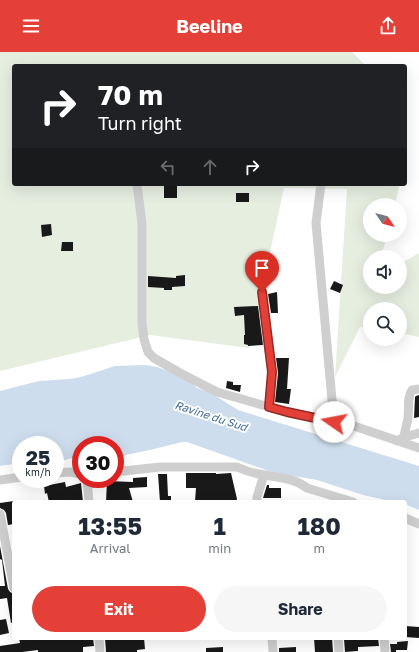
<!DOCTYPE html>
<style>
body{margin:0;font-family:"Golos Text",sans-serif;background:#f6f6f7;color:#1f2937;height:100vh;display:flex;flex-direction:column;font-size:15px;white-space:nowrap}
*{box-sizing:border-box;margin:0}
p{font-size:13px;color:#747a83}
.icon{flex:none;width:22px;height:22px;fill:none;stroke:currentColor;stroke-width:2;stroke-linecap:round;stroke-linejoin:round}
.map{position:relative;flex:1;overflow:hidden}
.details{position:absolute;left:12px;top:448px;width:395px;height:140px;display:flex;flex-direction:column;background:#fff;border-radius:4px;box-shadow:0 4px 16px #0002}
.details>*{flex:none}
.banner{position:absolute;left:12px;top:12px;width:395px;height:122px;border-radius:4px;box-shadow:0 4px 16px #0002;background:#202124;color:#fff;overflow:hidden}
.needle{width:26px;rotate:125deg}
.buttons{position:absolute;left:363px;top:146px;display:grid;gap:8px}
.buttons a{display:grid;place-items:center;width:44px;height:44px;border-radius:50%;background:#fff;box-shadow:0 4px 16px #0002;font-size:20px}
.speed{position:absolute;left:12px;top:384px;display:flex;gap:8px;font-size:20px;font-weight:700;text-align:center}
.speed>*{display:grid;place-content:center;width:52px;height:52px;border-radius:50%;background:#fff;box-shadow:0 4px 16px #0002;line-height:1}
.speed small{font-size:10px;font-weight:400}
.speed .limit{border:6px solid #d22;background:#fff;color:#111}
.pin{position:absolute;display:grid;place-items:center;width:34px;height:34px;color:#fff;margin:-41px -17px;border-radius:50% 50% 50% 0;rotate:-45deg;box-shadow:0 0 4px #0007}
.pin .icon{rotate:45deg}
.me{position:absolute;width:44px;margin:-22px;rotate:282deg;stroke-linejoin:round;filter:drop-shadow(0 0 3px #0008)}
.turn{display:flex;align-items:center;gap:14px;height:84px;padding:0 20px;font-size:18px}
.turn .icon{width:52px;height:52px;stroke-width:2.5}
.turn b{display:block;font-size:28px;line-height:34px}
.lanes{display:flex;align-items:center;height:38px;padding:0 20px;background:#0003;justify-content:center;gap:20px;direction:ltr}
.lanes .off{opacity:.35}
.eta{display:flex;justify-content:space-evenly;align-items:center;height:68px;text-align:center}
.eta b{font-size:24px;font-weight:700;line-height:28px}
.action{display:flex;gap:8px;margin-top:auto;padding:8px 20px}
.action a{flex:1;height:46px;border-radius:24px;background:#e44038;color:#fff;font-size:16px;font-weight:700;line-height:46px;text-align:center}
.action a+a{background:#f6f6f7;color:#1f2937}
header{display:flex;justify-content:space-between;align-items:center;height:52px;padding:0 20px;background:#e44038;color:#fff;font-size:18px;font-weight:700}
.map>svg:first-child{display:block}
.green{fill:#e6eee0}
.water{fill:#cddded}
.building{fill:#191919}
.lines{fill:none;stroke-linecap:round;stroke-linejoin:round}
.minor{stroke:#cfcfcf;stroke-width:9}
.route-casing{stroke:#942a24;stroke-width:10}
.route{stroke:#e44038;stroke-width:7}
.labels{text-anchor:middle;stroke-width:4;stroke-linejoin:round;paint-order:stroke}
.water-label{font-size:11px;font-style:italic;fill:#3f6994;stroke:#fff}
</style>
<header><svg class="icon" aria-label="menu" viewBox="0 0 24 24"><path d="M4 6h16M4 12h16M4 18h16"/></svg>Beeline<svg class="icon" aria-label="share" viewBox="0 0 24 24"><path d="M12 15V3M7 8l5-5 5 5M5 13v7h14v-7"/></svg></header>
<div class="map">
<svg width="419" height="600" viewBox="0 0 419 600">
<rect width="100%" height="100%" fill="#fff"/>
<path class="green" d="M0 0H352L366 14H14V132H399V136L395 153H370V183H387L381 205H370V235H400V212L419 201V285L400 281V257H370V276L360 275 335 325 347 137 284 136 249 296 150 283 0 319Z"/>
<path class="water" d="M145 313 157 315 185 325 197 336 211 341 238 358 419 414V458L405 452V450H395L363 443 317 428 293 424 269 419 187 390H182L150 398 115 405V393H81V404L65 408H55V393H21V411L0 414V339L39 329 70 327 81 325 115 314Z"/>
<path class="building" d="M164 132H177V146H164Z
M236 141H249V150H236Z
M51 172 52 183 42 185 41 173Z
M62 190H73V199H61Z
M185 223V234L172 235V238H164V236L148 235V224L176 226V224Z
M334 229 343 233 340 241 330 237Z
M277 240 278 261H271L268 242Z
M258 254 263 293 248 294V293L244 292V283H245L244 263 235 264 234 255Z
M276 306H289L287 337H291L289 352 275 350 278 321Z
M227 329 233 330V333H241L240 340 226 336Z
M419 343V365L414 366 415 345 416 344Z
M186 421H216V422L231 421 237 447 236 450 195 449 196 436H186Z
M158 422H167L168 444H171V450H160Z
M147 425V435L129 436 133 450H106L107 429 133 430V426Z
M65 430 66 435 81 431 83 450H49L47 441 45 442 44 434Z
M267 433H269V436H281V446H263Z
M14 449V472L8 473 6 461 4 458 0 456V451Z
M0 494 8 537 10 540 14 542V570L11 571 7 546 0 547V534H5L2 508 0 507Z
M6 567 9 581 0 583V568Z
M405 574 419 575V586L405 585Z
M19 586H93L94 594 83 595V600H38V598L22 600H0V594L20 591Z
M105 586H144L145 597 137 598V600H106Z
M314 586H332L333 600H315Z
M355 586H378L379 594 358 595V599L345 600 344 587Z
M408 589 407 598H396V600H391L390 592H397V590Z
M223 595V600H206V596Z
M296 595V600H279V596Z"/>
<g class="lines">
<path class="minor" d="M137 132 142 172V271L144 287 148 300 154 306 180 321 217 340 287 360 351 373 419 396
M321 132 316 171 334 370
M262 240 272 320 269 355
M404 385 419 381
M397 389 404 385C405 378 407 372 408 366 409 356 407 345 412 338L419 337
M115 420 160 415H237C246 419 255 422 265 423 280 426 295 426 307 436L353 450
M55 421 70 420 81 422
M87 427 89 450
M0 428 21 425
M257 450V445L264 423
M0 462 14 536
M405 466 419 472
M99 586 100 600
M272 586 273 600
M338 586 339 600
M384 586 385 600"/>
</g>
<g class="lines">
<defs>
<path id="route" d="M262 240 272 320 269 355 287 360 334 370"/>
</defs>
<use href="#route" class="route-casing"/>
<use href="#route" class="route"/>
</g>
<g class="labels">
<g class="water-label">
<text transform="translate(211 364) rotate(18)" y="4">Ravine du Sud</text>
</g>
</g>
</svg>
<div class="buttons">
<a><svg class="needle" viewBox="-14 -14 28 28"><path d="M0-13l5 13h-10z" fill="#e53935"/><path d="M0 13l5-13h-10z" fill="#747a83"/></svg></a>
<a><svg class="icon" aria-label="sound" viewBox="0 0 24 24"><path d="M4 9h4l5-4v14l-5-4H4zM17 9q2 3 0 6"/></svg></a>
<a><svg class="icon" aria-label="search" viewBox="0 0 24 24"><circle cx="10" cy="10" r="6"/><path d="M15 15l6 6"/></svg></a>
</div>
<div class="speed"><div>25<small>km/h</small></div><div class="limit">30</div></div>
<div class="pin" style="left:262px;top:240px;background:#d93025"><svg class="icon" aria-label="arrive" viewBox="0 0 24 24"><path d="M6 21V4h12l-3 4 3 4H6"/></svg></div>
<svg class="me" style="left:334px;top:370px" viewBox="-20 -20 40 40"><circle r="19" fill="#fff"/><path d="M0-13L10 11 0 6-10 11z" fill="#e44038"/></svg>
<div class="banner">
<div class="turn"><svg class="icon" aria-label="right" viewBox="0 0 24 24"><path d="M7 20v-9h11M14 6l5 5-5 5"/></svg><div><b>70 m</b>Turn right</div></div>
<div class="lanes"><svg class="icon off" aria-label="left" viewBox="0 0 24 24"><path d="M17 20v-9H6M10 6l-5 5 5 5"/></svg><svg class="icon off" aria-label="ahead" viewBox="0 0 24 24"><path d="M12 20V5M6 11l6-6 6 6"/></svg><svg class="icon" aria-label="right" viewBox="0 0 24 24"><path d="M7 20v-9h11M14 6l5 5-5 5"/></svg></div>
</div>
<section class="details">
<div class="eta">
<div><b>13:55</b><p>Arrival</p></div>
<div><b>1</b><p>min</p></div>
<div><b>180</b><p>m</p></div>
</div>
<div class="action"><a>Exit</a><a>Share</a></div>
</section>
</div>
